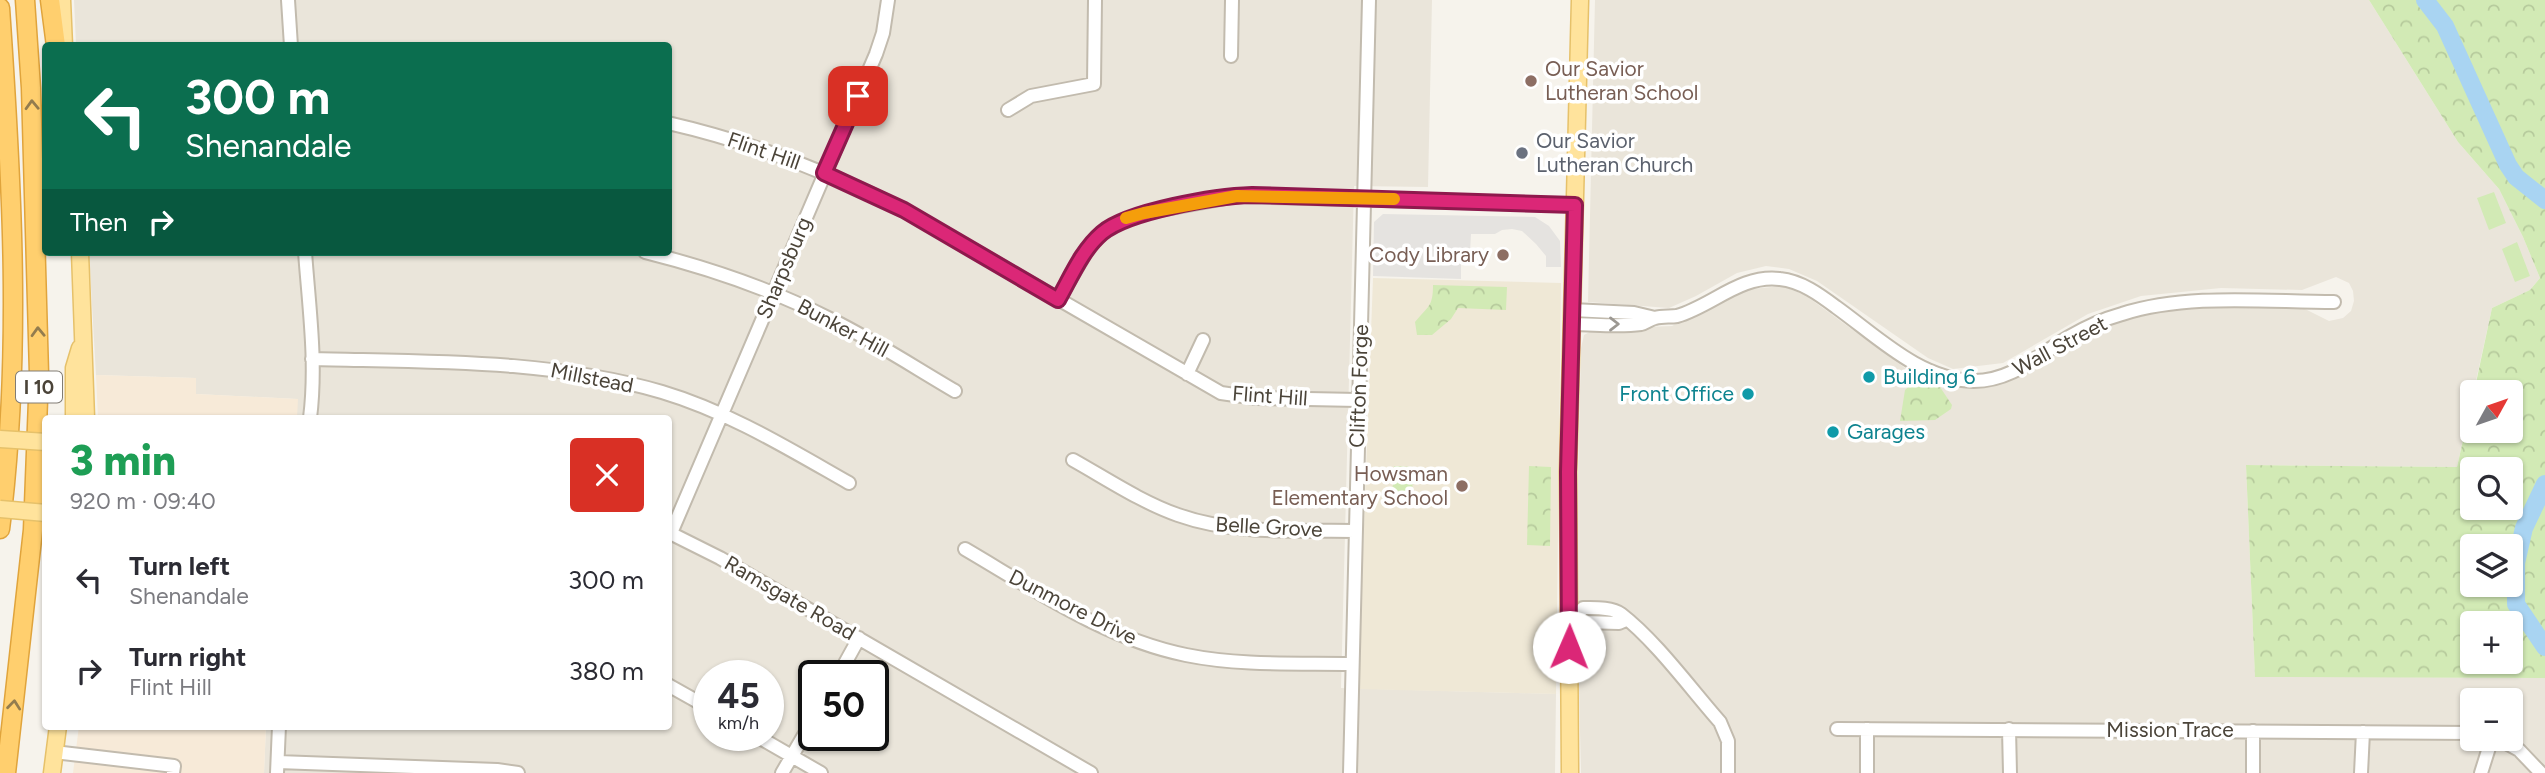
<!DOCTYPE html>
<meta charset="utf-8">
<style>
body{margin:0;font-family:Figtree,sans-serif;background:#f2f2f3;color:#2b2b33;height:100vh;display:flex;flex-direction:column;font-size:26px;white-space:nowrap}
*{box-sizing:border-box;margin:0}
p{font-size:23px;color:#7c7c81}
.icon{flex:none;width:38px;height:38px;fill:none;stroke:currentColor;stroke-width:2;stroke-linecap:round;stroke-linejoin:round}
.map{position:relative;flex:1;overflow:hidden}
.sheet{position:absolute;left:42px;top:415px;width:630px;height:315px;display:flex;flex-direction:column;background:#fff;border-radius:7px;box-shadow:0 2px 5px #0004}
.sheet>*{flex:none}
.hud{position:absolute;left:42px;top:42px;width:630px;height:214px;border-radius:7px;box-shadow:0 2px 5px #0004;background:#0b6e4f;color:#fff;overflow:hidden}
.needle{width:46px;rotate:50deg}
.fabs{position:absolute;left:2460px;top:380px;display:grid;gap:14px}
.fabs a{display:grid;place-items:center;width:63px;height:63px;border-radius:7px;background:#fff;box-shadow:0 2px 5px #0004;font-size:35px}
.speed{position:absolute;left:693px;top:660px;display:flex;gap:14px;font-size:35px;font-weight:700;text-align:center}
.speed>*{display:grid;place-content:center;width:91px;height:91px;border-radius:50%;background:#fff;box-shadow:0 2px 5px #0004;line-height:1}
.speed small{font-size:18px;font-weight:400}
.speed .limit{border:4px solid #111;border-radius:10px;background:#fff;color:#111}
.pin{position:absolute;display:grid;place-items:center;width:60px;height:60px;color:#fff;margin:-30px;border-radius:14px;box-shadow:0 4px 10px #0006}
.me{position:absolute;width:77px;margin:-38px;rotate:1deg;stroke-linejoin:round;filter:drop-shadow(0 0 5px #0008)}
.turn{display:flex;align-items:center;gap:24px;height:147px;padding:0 28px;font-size:32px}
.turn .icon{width:91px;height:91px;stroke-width:2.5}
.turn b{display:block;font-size:49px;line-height:60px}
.then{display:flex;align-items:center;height:66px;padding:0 28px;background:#0003;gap:14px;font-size:26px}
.round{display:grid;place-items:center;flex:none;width:74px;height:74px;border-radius:7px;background:#f2f2f3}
.headline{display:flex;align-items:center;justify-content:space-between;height:119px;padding:0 28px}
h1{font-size:42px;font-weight:800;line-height:52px;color:#1e9e55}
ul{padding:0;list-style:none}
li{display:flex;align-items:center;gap:21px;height:91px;padding:0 28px}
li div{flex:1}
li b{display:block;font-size:26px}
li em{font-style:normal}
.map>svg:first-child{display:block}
.residential{fill:#eae5da;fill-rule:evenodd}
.commercial{fill:#f7ead8}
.education{fill:#efe8d6}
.forest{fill:url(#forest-crowns);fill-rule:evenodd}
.pitch{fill:#d2eab5}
.parking{fill:#e5e3e0}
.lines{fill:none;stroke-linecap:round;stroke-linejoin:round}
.river{stroke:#a9d4f2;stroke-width:18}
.minor-casing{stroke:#c2bbae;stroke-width:16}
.major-casing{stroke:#e6c16a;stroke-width:19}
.highway-casing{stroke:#e0a43c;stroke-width:21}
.minor{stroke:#fff;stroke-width:12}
.major{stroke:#ffe39c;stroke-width:16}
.highway{stroke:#ffcf6e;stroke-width:18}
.major-bridge-casing{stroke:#e6c16a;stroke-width:19;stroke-linecap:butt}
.major-bridge{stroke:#ffe39c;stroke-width:16}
.oneway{stroke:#937c4e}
.oneway2{stroke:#9c9892}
.route-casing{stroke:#8e194d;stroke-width:18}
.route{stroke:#db2777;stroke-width:12}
.slow{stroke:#f59e0b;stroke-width:12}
.education-dot{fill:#8d6e63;stroke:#fff;stroke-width:2.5}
.worship-dot{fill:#6b7280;stroke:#fff;stroke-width:2.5}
.culture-dot{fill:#0f9aa8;stroke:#fff;stroke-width:2.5}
.labels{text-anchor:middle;stroke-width:7;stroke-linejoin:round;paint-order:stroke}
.shield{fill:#fff;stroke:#817c74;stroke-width:2}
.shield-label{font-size:19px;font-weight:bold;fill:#4b4439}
.education-label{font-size:21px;fill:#785e54;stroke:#fff;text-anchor:end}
.worship-label{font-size:21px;fill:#5b616d;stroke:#fff;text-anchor:start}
.street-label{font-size:21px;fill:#4b4439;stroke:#fff}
.culture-label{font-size:21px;fill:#0d838f;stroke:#fff;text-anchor:start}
</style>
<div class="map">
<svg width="2545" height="773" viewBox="0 0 2545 773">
<defs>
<pattern id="forest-crowns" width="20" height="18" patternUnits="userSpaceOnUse" patternTransform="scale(1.75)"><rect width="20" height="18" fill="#d2eab5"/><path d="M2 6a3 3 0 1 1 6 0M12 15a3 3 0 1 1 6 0" fill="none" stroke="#b6ca9c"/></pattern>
</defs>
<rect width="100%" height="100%" fill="#f6f3ec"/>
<path class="residential" d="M74 0H1432L1428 187 1354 186 1341 688 1556 694 1555 773H264L266 726H668V418H297V399L196 394 195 378 96 375 89 252H668V46L76 45ZM709 676H768V735H709ZM814 676H873V735H814Z
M1595 0H2369L2458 142 2499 189 2523 237 2540 278 2530 290 2492 308 2457 467 2246 465 2255 676 2545 678V773H1581L1576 563 1581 348 1584 335 1595 329 1672 326 1741 290 1782 286 1805 295 1905 368 1943 385 1968 388 2008 382 2089 331 2137 316 2181 308H2303L2329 321 2343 318 2351 311 2354 301 2353 291 2349 283 2336 277 2302 290 2221 288 2141 296 2088 314 2003 363 1953 369 1928 358 1817 281 1789 269 1766 266 1737 273 1696 296 1669 308 1588 302ZM2473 700H2511V738H2473Z"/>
<path class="commercial" d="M96 375 196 378V394L298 399 297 418H98Z
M79 726H266L264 773H73Z"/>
<path class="education" d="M1373 278 1561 283 1556 694 1358 689Z"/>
<path class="forest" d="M2369 0H2545V678L2255 677 2246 465 2457 467 2473 396V430H2511V392H2474L2492 308 2530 290 2540 278 2523 237 2499 189 2458 142ZM2473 469H2511V508H2473ZM2473 546H2511V584H2473ZM2473 623H2511V662H2473Z
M1433 285 1507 287 1506 310 1458 308 1451 319 1432 335H1417L1415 322C1428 306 1433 307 1433 285Z
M1920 377 1938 384 1952 405 1951 409 1935 420 1900 421 1905 390Z
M1529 466 1551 467 1550 546 1527 545Z"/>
<path class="pitch" d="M2494 192 2506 223 2489 230 2477 198Z
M2517 242 2530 276 2515 282 2502 249Z
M1394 466 1413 467 1412 499 1392 498Z"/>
<path class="parking" d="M1383 214 1535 217 1549 226 1560 241 1561 267H1546V256L1536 244 1522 231 1512 229 1502 230 1495 234H1471L1470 252H1461V279L1373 276 1374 222Z"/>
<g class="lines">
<path class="river" d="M2425 0 2445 26 2508 165 2516 177 2545 200
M2545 484 2524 528 2516 563V604L2545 647"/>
<defs>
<path id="minor" d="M288 0 291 46
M1231 56 1232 0
M1008 110 1031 96 1094 84 1095 0
M668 123C751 142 829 172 904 210L1221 393 1256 398 1358 400
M305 252C309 307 317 363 310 418
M645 252C709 268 771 289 830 319 873 340 914 367 955 391
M1058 300 1089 247 1101 234 1117 223 1144 213 1237 196 1575 205
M1572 310 1634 313 1655 318
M1572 324C1594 324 1618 327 1641 324 1646 323 1650 319 1655 318 1662 316 1670 317 1677 316 1712 306 1741 274 1780 279 1801 281 1820 295 1836 307 1878 337 1920 380 1974 381 2012 381 2038 355 2069 337 2086 327 2104 319 2122 314 2189 293 2265 302 2334 302
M312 359C430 362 548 359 662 392 729 412 789 449 849 483
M1187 374 1203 340
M1073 460C1107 479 1141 502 1178 515 1234 535 1297 530 1355 531
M668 532 720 558 1091 773
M671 533 876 54 883 33 888 0
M965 549C1035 590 1106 639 1186 655 1240 666 1297 663 1352 664
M1570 614 1578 615 1583 608C1594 608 1612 607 1621 614 1656 641 1690 688 1720 722L1728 741V773
M1582 622 1619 623 1626 620
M838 676 859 638
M668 685 709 708
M1837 729 2473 733
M2009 729 2010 773
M2253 731V773
M755 735 821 773
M2497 738 2519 750 2541 773
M54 752 174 766 173 773
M278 762 497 770 518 773
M277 773 279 726
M782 773 814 718
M1350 773 1369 0
M1867 773V729
M2361 773 2363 732
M2481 773 2492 738"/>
<path id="major" d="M62 0 64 46
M80 252 86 418
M74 418V368L80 348
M52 773 58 726
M1570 773 1568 472 1580 0"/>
<path id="highway" d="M50 0 56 46
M0 8C12 182 22 356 0 529
M6 773 33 530 39 374 31 88 25 0"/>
</defs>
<use href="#minor" class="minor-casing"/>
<use href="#major" class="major-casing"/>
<use href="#highway" class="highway-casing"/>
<use href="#minor" class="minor"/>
<use href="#major" class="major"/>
<use href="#highway" class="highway"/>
<defs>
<path id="major-bridge" d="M0 439 46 442
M0 509 46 513"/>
</defs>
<use href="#major-bridge" class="major-bridge-casing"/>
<use href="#major-bridge" class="major-bridge"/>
</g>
<defs><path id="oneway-chevron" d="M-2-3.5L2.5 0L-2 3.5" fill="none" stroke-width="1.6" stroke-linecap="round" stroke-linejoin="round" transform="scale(1.75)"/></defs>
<g class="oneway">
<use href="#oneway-chevron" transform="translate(32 105) rotate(-92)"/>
<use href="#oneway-chevron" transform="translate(38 332) rotate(-92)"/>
<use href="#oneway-chevron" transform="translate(14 705) rotate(-84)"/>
</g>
<use class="oneway2" href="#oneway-chevron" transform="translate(1614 324)"/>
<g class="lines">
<defs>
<path id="route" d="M858 96 824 173 904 210 1058 300C1071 277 1082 250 1102 233 1128 211 1216 196 1252 195L1575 205 1568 472 1569 647"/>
</defs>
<use href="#route" class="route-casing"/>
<use href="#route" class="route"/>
<path class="slow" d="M1126 218 1144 213 1237 196 1394 199"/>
</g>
<g class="education-dot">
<circle cx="1531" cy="81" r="7"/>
<circle cx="1503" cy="255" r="7"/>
<circle cx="1462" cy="486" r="7"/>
</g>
<circle class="worship-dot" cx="1522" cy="153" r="7"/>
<g class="culture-dot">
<circle cx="1869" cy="377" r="7"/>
<circle cx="1748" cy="394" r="7"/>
<circle cx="1833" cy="432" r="7"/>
</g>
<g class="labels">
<rect class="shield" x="16" y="371.5" width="46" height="31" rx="5"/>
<g class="shield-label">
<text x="39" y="394">I 10</text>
</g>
<g class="education-label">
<text x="1545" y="76" text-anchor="start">Our Savior<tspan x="1545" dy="24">Lutheran School</tspan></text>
<text x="1489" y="262">Cody Library</text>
<text x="1448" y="481">Howsman<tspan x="1448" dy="24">Elementary School</tspan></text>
</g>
<g class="worship-label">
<text x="1536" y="148">Our Savior<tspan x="1536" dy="24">Lutheran Church</tspan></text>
</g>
<g class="street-label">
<text transform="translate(764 151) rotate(19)" y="7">Flint Hill</text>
<text transform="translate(784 268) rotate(-67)" y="7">Sharpsburg</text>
<text transform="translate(843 328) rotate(28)" y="7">Bunker Hill</text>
<text transform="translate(2060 346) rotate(-28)" y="7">Wall Street</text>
<text transform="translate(592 378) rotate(11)" y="7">Millstead</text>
<text transform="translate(1359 386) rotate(-88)" y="7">Clifton Forge</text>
<text transform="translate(1270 396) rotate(4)" y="7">Flint Hill</text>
<text transform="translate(1269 527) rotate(3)" y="7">Belle Grove</text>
<text transform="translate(790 598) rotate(30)" y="7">Ramsgate Road</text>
<text transform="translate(1073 607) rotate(27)" y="7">Dunmore Drive</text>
<text x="2170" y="737">Mission Trace</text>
</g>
<g class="culture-label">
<text x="1883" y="384">Building 6</text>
<text x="1734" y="401" text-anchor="end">Front Office</text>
<text x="1847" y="439">Garages</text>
</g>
</g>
</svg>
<div class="fabs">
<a><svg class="needle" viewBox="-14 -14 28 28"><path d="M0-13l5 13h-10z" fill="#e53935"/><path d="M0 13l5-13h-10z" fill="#7c7c81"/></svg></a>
<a><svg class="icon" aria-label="search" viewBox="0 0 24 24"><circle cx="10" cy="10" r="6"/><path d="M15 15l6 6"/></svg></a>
<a><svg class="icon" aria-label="layers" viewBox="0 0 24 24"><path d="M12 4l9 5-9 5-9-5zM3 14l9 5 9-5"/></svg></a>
<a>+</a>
<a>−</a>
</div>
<div class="speed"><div>45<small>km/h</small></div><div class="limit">50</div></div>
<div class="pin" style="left:858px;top:96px;background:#d93025"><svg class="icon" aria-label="arrive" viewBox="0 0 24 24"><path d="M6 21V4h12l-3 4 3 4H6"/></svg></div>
<svg class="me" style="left:1569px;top:647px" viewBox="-20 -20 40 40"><circle r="19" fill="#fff"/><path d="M0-13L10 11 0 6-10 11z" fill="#db2777"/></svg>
<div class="hud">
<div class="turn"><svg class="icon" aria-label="left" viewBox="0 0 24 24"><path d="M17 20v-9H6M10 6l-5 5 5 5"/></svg><div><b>300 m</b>Shenandale</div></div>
<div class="then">Then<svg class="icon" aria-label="right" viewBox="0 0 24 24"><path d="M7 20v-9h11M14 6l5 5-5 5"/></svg></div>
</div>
<section class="sheet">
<div class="headline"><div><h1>3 min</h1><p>920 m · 09:40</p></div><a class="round" style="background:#d93025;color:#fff"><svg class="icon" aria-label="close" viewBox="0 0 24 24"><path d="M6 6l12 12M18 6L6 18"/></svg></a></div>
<ul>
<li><svg class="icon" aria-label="left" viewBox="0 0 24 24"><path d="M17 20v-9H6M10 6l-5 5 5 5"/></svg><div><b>Turn left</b><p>Shenandale</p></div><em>300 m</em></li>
<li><svg class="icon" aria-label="right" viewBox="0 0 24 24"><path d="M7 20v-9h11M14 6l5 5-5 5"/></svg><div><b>Turn right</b><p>Flint Hill</p></div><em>380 m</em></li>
</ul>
</section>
</div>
